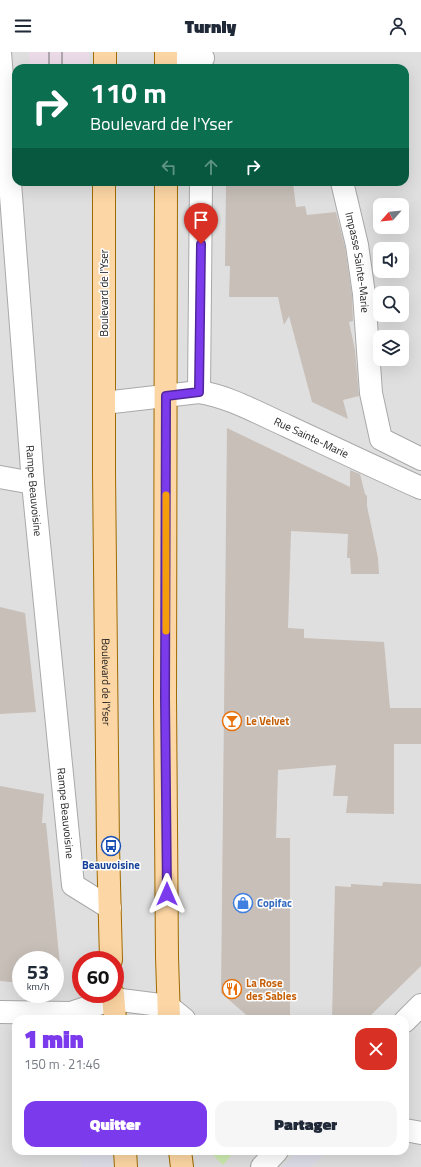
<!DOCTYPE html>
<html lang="fr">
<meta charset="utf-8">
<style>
body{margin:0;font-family:"Titillium Web",sans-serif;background:#f6f6f7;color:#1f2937;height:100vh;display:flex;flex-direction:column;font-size:15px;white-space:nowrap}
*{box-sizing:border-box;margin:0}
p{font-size:13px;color:#747a83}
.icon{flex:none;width:22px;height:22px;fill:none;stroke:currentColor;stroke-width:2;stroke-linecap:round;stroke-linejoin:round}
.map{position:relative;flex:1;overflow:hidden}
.panel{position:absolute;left:12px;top:963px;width:397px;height:140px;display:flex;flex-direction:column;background:#fff;border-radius:12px;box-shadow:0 4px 16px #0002}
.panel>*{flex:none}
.banner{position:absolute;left:12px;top:12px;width:397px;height:122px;border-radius:12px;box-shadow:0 4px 16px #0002;background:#0b6e4f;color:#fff;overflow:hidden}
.needle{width:26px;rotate:243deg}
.fabs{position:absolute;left:373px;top:146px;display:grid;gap:8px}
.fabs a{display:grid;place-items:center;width:36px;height:36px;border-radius:8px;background:#fff;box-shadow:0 4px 16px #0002;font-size:20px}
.speed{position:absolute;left:12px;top:899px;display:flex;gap:8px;font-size:20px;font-weight:700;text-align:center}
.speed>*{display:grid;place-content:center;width:52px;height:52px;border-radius:50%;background:#fff;box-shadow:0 4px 16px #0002;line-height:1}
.speed small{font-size:10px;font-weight:400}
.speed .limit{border:6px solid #d22;background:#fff;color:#111}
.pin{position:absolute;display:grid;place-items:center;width:34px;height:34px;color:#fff;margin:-41px -17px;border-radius:50% 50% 50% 0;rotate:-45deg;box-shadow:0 0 4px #0007}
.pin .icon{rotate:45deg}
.me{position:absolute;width:44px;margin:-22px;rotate:0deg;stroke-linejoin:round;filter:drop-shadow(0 0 3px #0008)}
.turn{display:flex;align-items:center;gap:14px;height:84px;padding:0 12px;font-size:18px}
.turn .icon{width:52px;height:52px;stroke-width:2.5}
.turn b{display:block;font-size:28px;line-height:34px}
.lanes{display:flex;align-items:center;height:38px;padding:0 12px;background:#0003;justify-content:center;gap:20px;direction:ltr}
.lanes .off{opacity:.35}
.round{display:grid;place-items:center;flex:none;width:42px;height:42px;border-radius:12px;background:#f6f6f7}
.overview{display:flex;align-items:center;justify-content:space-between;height:68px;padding:0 12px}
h1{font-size:24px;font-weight:800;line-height:30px;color:#7c3aed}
.primary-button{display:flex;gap:8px;margin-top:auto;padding:8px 12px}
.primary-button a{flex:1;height:46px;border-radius:12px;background:#7c3aed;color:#fff;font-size:16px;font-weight:800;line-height:46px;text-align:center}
.primary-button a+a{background:#f6f6f7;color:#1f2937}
header{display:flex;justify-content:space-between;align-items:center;height:52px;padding:0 12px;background:#fff;font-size:18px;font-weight:800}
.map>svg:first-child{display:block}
.residential{fill:#e0dfdf;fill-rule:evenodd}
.industrial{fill:#ebdbe8}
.grass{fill:#cdebb0}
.plaza{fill:#dddde8}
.building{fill:#c7bfb8}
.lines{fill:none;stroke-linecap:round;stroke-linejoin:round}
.minor-casing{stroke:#a9a9a9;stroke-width:24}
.major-casing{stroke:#a06b00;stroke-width:24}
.minor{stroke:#fff;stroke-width:22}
.major{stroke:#fcd6a4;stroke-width:22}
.tram{stroke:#707070;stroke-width:1}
.route-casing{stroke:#51269a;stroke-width:10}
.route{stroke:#7c3aed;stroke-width:7}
.slow{stroke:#f59e0b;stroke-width:7}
.labels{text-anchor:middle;stroke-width:3;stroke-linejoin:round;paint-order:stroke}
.street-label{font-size:11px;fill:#222;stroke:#fff}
.food-label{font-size:11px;font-weight:bold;fill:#c56008;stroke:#fff;text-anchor:start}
.transit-label{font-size:11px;font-weight:bold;fill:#164399;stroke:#fff}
.shop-label{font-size:11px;font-weight:bold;fill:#366cbe;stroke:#fff;text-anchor:start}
</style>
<header><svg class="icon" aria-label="menu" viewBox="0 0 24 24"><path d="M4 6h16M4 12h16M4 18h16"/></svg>Turnly<svg class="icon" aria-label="person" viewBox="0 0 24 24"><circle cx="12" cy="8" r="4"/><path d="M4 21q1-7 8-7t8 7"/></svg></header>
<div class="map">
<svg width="421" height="1115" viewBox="0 0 421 1115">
<rect width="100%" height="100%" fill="#f2efe9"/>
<path class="residential" d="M0 0H421V1115H0ZM16 16H405V130H16ZM380 153H402V175H380ZM380 197H402V219H380ZM380 241H402V263H380ZM380 285H402V307H380ZM21 908H55V942H21ZM81 908H115V942H81ZM16 967H405V1099H16Z"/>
<path class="industrial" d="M29 0H89V16H29Z"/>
<path class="grass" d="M209 1099H235L223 1113Z"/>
<path class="plaza" d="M80 1099H111L113 1115H81Z
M297 1099H327L311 1115H282Z"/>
<path class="building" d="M293 131 296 155 305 154 307 163 336 160 345 195 352 243 353 269 349 270 355 298 359 344 343 348 348 367 312 350 289 264 284 273 278 245H229L230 214H225L226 134Z
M227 376 350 435V418L360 422 365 442 367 444V454L378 506 379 522H351L350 506H347L348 482 291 479 288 576 304 577V586L384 590 390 656H421V692H394V762L346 761 348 744H333L336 713 278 718 276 786H290V967H251L221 941Z
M0 555 25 561 36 660 0 662Z
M0 734 44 742 42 771H46L62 933H55V908H21V931L0 929Z
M383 830 421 832V914L367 967H332L335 834 351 835V832L382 834Z"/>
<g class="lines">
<defs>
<g id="minor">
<path id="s1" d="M0 0 33 431 73 833 110 856"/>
<path d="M166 6H203"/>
<path id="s2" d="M342 130 357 193 364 242 371 341 381 387 421 407"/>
<path d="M199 340 201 130"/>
<path id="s3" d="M104 351 199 340C228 344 260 362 287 374 332 395 376 416 421 436"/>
<path d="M0 425 33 431"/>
<path d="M0 960 71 961 113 947 168 954 184 967"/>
<path d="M405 969 421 953"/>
<path d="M405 1078 421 1081"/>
<path d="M262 1115 277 1099"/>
</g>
<g id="major">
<path d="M105 16V0"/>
<path d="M166 16V0"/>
<path id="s4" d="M104 130V421L108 794 111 908"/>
<path d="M166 130 165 646 167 905 169 967"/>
<path d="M113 942 115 967"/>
<path d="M125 1099 126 1115"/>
<path d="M180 1099 182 1115"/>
</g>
</defs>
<use href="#minor" class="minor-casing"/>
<use href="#major" class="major-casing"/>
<use href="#minor" class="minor"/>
<use href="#major" class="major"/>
<path class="tram" d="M49 16V0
M62 16V0"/>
</g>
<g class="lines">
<defs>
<path id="route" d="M167 842 165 646 166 344 199 340 201 192"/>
</defs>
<use href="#route" class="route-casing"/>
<use href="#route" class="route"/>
<path class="slow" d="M166 579V443"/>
</g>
<defs>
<symbol id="bar-ring" viewBox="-11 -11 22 22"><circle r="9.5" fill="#fff" stroke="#e8710a" stroke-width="1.5"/><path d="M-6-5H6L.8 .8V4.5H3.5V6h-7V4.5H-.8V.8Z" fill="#e8710a"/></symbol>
<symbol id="bus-ring" viewBox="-11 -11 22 22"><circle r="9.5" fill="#fff" stroke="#1a4fb4" stroke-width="1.5"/><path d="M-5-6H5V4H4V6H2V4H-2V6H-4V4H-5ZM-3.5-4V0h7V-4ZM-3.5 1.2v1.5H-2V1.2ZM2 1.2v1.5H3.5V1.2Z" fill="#1a4fb4"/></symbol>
<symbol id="shop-ring" viewBox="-11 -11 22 22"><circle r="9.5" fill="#fff" stroke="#3f7fe0" stroke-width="1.5"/><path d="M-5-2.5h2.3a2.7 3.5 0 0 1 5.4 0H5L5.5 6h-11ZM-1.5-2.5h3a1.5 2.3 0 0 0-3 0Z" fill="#3f7fe0"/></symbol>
<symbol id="restaurant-ring" viewBox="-11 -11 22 22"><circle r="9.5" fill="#fff" stroke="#e8710a" stroke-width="1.5"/><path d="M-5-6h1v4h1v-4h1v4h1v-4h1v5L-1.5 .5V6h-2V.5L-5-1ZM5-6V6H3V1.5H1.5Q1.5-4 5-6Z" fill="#e8710a"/></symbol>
</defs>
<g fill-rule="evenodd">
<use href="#bar-ring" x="221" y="658" width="22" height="22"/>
<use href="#bus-ring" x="100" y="783" width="22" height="22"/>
<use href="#shop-ring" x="232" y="840" width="22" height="22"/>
<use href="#restaurant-ring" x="221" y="926" width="22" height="22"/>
</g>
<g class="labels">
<g class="street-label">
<text dy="4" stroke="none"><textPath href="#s2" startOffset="82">Impasse Sainte-Marie</textPath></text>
<text transform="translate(104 241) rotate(-90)" y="4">Boulevard de l'Yser</text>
<text dy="4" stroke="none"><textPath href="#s3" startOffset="217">Rue Sainte-Marie</textPath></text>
<text dy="4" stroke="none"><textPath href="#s1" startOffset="440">Rampe Beauvoisine</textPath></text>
<text dy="4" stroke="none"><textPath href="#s4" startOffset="500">Boulevard de l'Yser</textPath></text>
<text dy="4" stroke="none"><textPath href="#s1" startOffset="764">Rampe Beauvoisine</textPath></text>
</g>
<g class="food-label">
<text x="246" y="673">Le Velvet</text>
<text x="246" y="935">La Rose<tspan x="246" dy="13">des Sables</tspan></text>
</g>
<g class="transit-label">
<text x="111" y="817">Beauvoisine</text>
</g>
<g class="shop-label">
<text x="257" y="855">Copifac</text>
</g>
</g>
</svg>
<div class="fabs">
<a><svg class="needle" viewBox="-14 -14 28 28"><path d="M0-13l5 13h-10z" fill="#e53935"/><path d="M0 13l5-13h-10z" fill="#747a83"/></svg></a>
<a><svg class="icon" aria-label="sound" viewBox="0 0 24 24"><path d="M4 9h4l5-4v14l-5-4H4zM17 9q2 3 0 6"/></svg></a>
<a><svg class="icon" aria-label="search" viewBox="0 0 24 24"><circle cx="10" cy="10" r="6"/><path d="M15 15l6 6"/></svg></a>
<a><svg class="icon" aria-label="layers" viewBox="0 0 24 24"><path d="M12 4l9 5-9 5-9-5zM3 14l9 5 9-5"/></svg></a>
</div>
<div class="speed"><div>53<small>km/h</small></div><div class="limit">60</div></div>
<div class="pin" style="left:201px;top:192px;background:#d93025"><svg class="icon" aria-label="arrive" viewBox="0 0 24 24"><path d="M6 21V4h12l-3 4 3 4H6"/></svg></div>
<svg class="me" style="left:167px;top:842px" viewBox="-20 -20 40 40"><path d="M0-17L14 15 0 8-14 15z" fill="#7c3aed" stroke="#fff" stroke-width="4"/></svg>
<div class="banner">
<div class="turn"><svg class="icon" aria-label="right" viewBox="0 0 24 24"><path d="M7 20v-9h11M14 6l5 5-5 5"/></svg><div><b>110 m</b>Boulevard de l'Yser</div></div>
<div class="lanes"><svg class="icon off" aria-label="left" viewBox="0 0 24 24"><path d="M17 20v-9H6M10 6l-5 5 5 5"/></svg><svg class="icon off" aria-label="ahead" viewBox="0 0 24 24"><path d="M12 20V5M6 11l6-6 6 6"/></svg><svg class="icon" aria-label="right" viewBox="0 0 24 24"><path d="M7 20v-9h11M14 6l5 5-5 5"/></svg></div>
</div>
<section class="panel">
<div class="overview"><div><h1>1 min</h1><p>150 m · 21:46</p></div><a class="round" style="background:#d93025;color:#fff"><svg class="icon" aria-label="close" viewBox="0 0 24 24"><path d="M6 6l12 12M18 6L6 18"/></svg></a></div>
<div class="primary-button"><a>Quitter</a><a>Partager</a></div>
</section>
</div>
